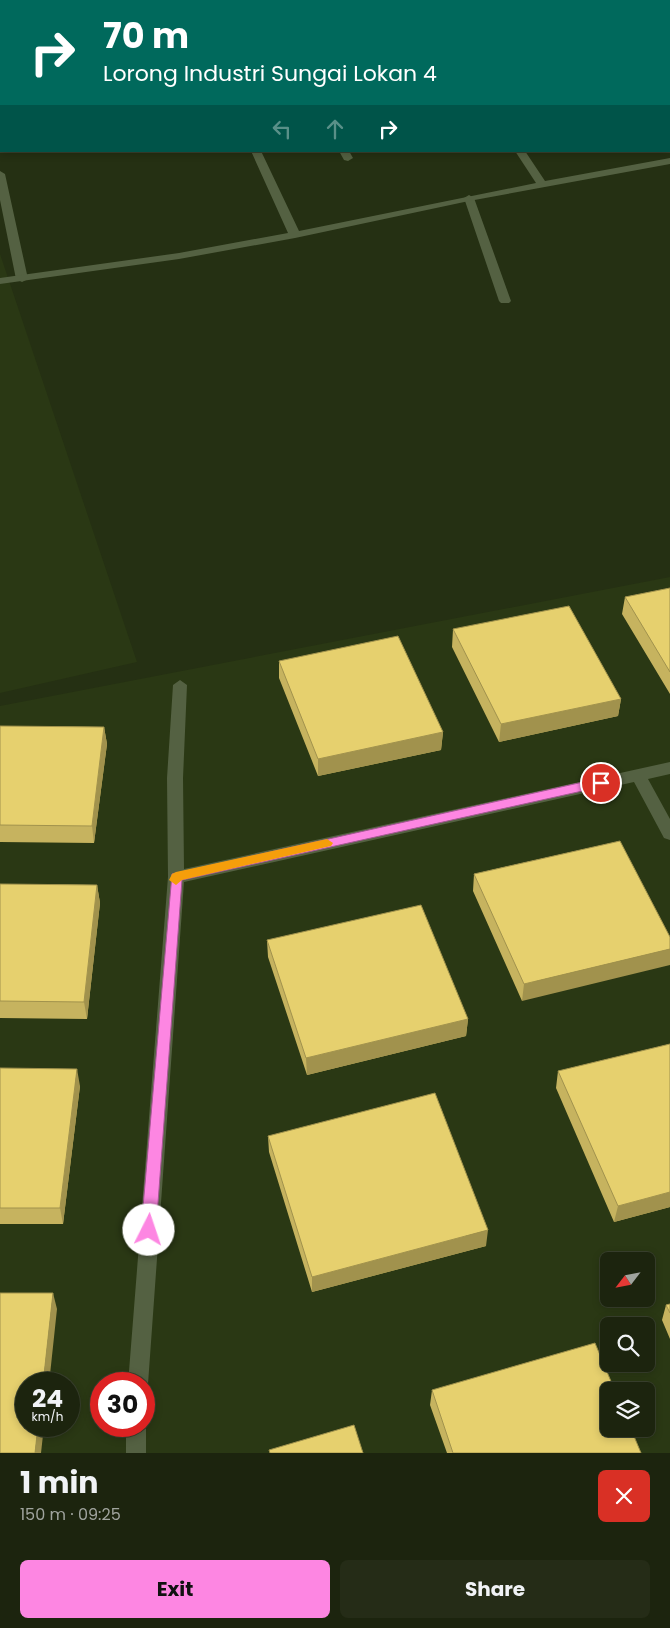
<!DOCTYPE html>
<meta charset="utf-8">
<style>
body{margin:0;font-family:Poppins,sans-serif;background:#252c17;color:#f1f3f6;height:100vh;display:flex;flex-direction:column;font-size:19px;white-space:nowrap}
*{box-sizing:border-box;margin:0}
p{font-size:16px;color:#a0a49e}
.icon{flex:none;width:28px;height:28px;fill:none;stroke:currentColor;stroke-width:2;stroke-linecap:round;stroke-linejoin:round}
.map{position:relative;height:1453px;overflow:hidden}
.side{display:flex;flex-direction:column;background:#1c240e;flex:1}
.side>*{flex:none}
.top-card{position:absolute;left:0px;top:0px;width:670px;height:152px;box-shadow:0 2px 8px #0003,0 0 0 1px #3a412e;background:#00695c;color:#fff;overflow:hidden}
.needle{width:32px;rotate:238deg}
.controls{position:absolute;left:600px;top:1252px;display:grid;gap:10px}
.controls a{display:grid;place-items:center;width:55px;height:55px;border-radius:8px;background:#1c240e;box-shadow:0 2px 8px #0003,0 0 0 1px #3a412e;font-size:25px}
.speed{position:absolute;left:15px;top:1372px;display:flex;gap:10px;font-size:25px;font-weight:700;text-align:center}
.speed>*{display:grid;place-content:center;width:65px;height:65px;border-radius:50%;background:#1c240e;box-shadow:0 2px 8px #0003,0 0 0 1px #3a412e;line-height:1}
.speed small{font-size:12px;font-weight:400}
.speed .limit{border:8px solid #d22;background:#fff;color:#111}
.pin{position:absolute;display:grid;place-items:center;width:42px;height:42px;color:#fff;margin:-21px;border:2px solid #fff;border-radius:50%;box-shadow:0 1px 5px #0007}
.me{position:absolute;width:55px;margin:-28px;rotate:4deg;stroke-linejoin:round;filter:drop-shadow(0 0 4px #0008)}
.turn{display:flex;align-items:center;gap:18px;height:105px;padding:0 20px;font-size:22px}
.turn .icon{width:65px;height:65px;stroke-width:2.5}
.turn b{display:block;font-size:35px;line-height:42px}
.lanes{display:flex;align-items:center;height:48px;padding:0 20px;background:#0003;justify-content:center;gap:25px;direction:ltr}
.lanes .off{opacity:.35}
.round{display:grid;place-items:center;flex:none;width:52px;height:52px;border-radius:8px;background:#252c17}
.head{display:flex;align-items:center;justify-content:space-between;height:85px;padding:0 20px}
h1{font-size:30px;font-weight:700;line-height:38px}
.cta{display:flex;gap:10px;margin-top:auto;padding:10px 20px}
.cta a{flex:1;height:58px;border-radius:8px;background:#fd86e2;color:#111;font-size:20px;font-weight:700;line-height:58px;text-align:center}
.cta a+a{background:#252c17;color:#f1f3f6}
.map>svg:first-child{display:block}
.built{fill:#2a3814;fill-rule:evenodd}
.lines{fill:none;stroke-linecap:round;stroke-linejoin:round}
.lane{fill:#546142;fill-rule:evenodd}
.street{fill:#546142;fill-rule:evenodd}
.wall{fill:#c6b35f}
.shaded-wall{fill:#a1924d}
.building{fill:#e6d06e;stroke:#a1924d}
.route{fill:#fd86e2;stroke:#a45793}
.slow{fill:#f59e0b}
</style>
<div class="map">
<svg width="670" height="1453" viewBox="0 0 670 1453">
<rect width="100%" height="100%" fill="#253013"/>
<path class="built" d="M0 254 137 662 0 693Z
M670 577V1453H0V706ZM609 1261H646V1299H609ZM609 1326H646V1364H609ZM26 1384H69V1426H26ZM101 1384H144V1426H101ZM609 1391H646V1429H609Z"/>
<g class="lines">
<path class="lane" d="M490 0H503L504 1H491Z
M0 171 5 174 28 279 22 282 16 279 0 200Z
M469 195 474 198 511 301 509 303H501L499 301 464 198Z"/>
<path class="street" d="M538 0H548L549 1H539Z
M669 108H670V115H669Z
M251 151H261L299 231 536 183 515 151H525L545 181 670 158V164L469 201 295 238 179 259 0 284V278L179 253 288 233Z
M339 151H349L353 158 348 161 344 160Z
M180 680 187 685 183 778 184 869 670 762V774L648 779 670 819V840L664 838 634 782 184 882 148 1384 144 1392V1384H128L168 877 167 778 173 685Z
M144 1420 146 1426V1453H126V1426H144Z"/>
</g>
<path class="wall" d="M670 588V694L622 614 625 597Z
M453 629 621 699 618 716 499 742 452 647Z
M279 661 443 732 441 750 318 776 279 678Z
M0 726 104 727 107 744 94 843 0 842Z
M620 841 522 1001 473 891 474 874Z
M0 884 97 885 100 903 87 1019 0 1018Z
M267 940 468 1019 466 1036 307 1075 268 957Z
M670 1044V1207L614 1222 556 1088 558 1071Z
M0 1068 80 1086 63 1224H0Z
M268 1136 486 1246 312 1292 269 1152Z
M670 1304V1339L662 1320 666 1305Z
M432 1390 641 1453H447L430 1405Z"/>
<path class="shaded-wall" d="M621 699 618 716 499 742 501 724Z
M104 727 107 744 94 843 92 826Z
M443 732 441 750 318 776V759Z
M97 885 100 903 87 1019 84 1002Z
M670 949V965L522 1001 524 984Z
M468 1019 466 1036 307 1075 306 1058Z
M77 1069 80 1086 63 1224 60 1208Z
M670 1192V1207L614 1222 618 1206Z
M488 1230 486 1246 312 1292V1277Z
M53 1293 57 1309 49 1384H43Z
M38 1426H44L41 1453H35Z"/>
<path class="building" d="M670 588V672L625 597Z
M569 606 621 699 501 724 453 629Z
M398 636 443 732 318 759 279 661Z
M0 726 104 727 92 826 0 825Z
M620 841 670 937V949L524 984 474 874Z
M0 884 97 885 84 1002 0 1001Z
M421 905 468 1019 306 1058 267 940Z
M670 1044V1192L618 1206 558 1071Z
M0 1068 77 1069 60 1208H0Z
M435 1093 488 1230 312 1277 268 1136Z
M0 1293H53L43 1384H26V1426H38L35 1453H0Z
M670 1304V1313L666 1305Z
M595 1343 615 1391H609V1429H631L641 1453H453L432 1390Z
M354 1425 363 1453H270L269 1450Z"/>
<path class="route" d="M601 778 606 783 605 786 182 880 156 1230 154 1235 149 1237 144 1235 141 1230 172 874Z"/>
<path class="slow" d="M327 839 333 843 331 846 182 880 176 885 169 880 172 874 176 872Z"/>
</svg>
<div class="controls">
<a><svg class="needle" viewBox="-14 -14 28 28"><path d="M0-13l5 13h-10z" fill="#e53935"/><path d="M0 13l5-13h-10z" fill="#a0a49e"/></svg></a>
<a><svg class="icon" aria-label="search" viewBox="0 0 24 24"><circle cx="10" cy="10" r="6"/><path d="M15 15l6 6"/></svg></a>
<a><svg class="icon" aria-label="layers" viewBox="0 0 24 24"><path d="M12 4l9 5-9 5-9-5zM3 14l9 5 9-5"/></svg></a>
</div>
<div class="speed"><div>24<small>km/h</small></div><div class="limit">30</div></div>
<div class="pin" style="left:601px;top:783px;background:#d93025"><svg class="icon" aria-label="arrive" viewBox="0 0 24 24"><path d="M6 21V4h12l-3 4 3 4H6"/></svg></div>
<svg class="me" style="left:149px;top:1230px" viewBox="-20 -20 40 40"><circle r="19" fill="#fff"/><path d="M0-13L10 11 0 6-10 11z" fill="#fd86e2"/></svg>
<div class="top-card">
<div class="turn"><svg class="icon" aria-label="right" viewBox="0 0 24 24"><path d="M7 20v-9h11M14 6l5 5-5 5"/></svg><div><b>70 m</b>Lorong Industri Sungai Lokan 4</div></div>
<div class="lanes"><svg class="icon off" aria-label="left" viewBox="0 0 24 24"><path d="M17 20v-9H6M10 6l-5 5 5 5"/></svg><svg class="icon off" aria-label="ahead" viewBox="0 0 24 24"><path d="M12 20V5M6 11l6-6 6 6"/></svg><svg class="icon" aria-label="right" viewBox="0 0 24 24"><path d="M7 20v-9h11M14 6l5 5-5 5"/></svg></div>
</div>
</div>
<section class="side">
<div class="head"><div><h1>1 min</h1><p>150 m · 09:25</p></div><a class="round" style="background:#d93025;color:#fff"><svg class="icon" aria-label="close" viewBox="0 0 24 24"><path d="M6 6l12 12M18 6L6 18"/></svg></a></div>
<div class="cta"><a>Exit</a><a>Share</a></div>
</section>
